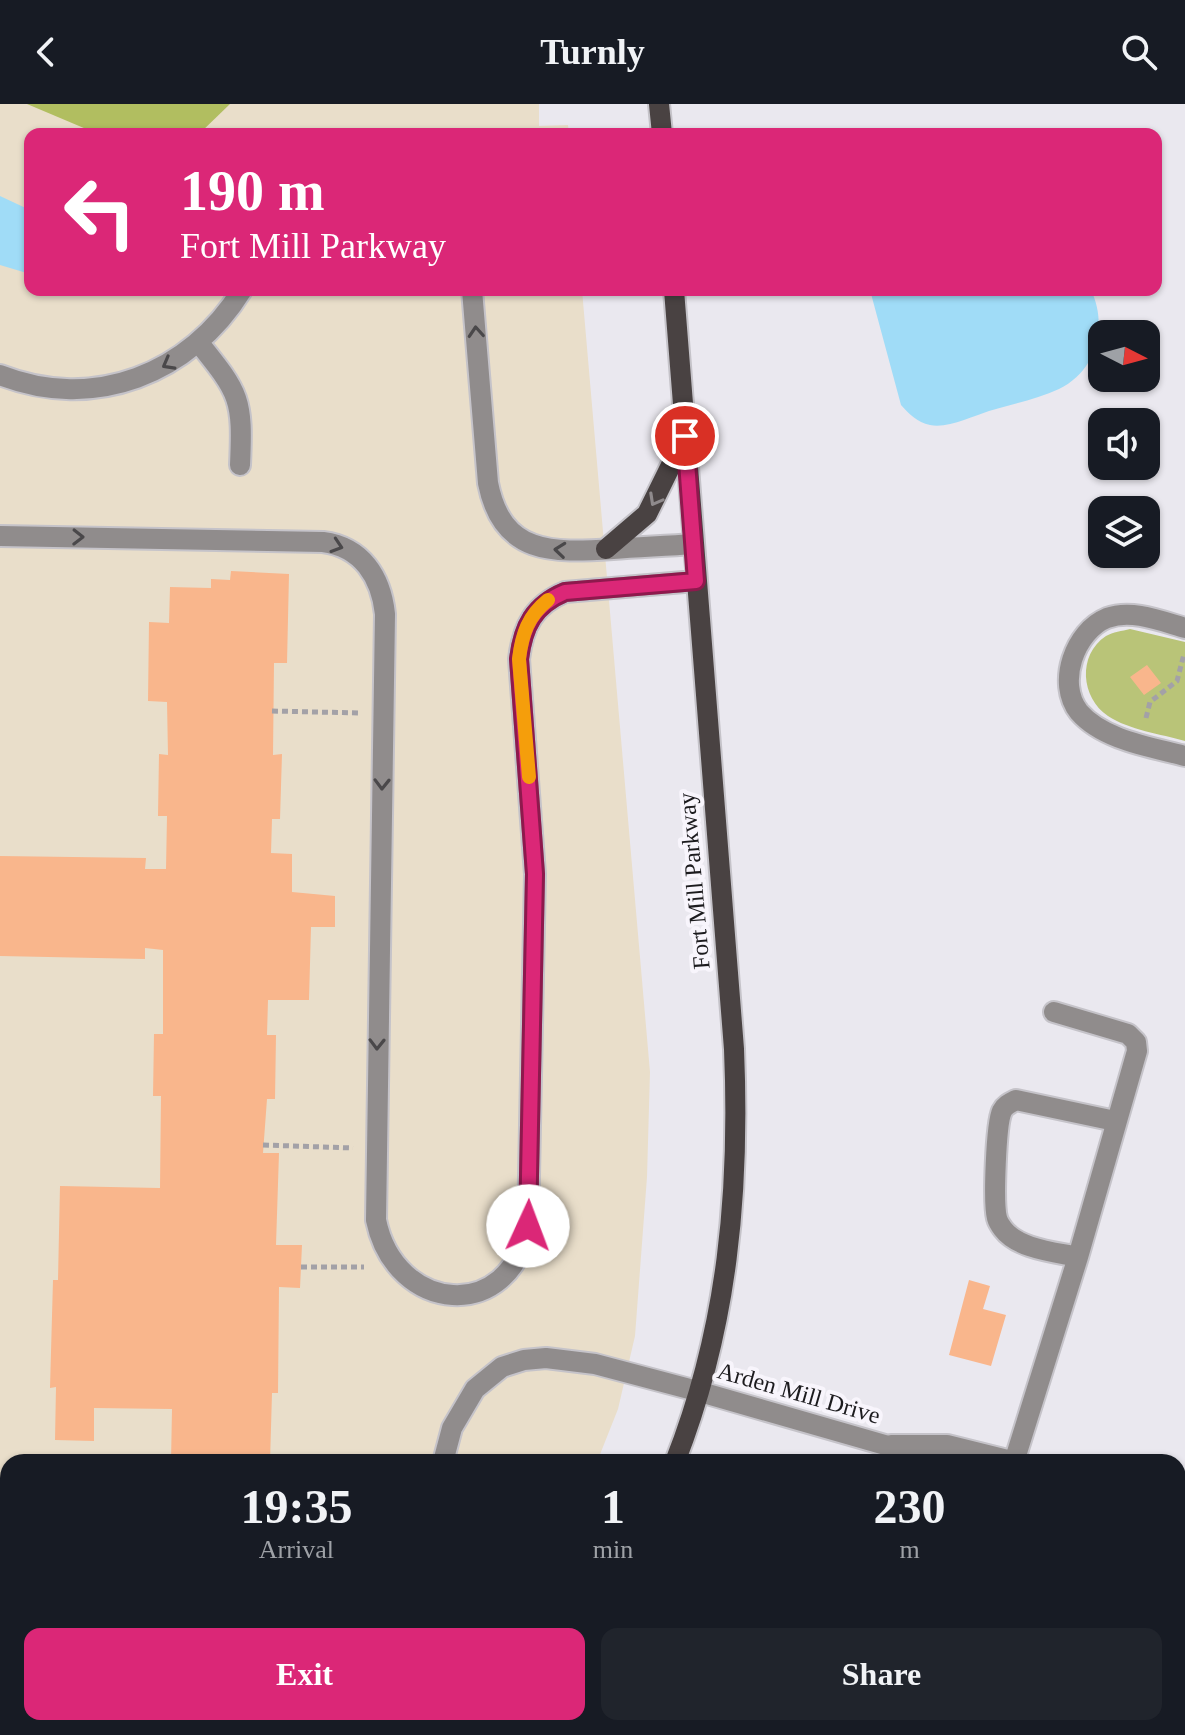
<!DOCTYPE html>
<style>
body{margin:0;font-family:Georgia,serif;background:#20242c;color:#f1f3f6;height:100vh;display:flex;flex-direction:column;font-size:30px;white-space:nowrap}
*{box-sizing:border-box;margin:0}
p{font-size:26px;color:#9ea1a6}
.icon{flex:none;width:44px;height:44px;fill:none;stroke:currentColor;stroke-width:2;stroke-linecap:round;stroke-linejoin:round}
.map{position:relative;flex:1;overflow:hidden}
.details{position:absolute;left:0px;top:1350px;width:1186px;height:282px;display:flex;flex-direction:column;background:#171b24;border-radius:24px 24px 0 0;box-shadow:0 2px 6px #0004}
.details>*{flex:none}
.top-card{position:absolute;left:24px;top:24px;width:1138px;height:168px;border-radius:16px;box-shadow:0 2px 6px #0004;background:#db2777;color:#fff;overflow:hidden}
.needle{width:52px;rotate:96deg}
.fabs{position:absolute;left:1088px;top:216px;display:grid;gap:16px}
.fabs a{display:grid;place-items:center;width:72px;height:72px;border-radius:16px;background:#171b24;box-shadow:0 2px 6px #0004;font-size:40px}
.pin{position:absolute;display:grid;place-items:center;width:68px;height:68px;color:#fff;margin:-34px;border:4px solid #fff;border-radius:50%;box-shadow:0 2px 8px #0007}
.me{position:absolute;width:88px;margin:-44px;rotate:2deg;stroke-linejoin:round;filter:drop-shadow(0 0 6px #0008)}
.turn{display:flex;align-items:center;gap:28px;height:168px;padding:0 24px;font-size:36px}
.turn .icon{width:104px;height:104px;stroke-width:2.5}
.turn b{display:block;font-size:56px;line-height:68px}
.eta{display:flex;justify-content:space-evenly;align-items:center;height:136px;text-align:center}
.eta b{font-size:48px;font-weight:700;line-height:56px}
.primary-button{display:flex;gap:16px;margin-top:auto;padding:16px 24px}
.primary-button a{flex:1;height:92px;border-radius:16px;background:#db2777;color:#fff;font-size:32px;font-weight:700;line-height:92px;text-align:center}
.primary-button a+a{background:#20242c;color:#f1f3f6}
header{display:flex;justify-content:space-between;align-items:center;height:104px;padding:0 24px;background:#171b24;font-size:36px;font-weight:700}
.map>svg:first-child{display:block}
.education{fill:#e9deca}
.green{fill:#b9c478}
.forest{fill:#b1be60}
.water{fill:#a0dcf7}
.building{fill:#f9b68c}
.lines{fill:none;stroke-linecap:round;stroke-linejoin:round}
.minor-casing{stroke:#c5c3c9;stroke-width:24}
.major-casing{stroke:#c5c3c9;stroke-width:24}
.path{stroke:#a3a1a7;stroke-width:5;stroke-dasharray:6 4;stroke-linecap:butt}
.minor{stroke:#908c8c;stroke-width:20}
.major{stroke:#494242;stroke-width:20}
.oneway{stroke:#4a484a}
.oneway2{stroke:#8f8a8c}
.route-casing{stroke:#8e194d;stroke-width:20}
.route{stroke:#db2777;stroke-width:14}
.slow{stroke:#f59e0b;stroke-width:14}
.labels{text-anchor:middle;stroke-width:8;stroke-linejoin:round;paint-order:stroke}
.street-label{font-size:24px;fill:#1c1b1e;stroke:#f8f5fc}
</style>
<header><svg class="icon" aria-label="back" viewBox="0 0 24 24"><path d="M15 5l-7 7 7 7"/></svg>Turnly<svg class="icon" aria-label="search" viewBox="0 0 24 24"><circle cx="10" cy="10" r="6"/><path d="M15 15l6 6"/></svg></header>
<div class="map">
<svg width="1185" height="1631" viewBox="0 0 1185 1631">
<rect width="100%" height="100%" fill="#eae8ef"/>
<path class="education" d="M0 0H539V22L568 21 569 30H30V186H582L650 968 647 1073 635 1232 618 1305 597 1358H8V1624H435L431 1631H0Z"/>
<path class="green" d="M1130 525 1185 538V637C1161 630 1129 626 1108 612 1081 594 1077 551 1106 532 1113 528 1122 527 1130 525Z"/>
<path class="forest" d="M27 0H230L199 30H98Z"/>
<path class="water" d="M0 92 30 106V170L0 161Z
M870 186H1091C1108 221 1097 267 1059 285 1038 295 1012 300 989 307 973 312 947 325 930 321 917 318 909 310 901 301Z"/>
<path class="building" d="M231 467 289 470 287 559H274L273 651 282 650 280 715H272L271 749 292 750V788L335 792V823H311L309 896H268L267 931H276L275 995H267L263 1049H279L276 1141H302L300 1184 279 1183 278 1289H272L270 1358H171L172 1305 94 1304V1337L55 1336 56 1283 50 1284 53 1176H58L60 1082 160 1084 161 992H153L154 930H163V846L145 844V855L0 852V752L146 754 145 765H166L167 712H158L159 650 168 651 167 598 148 597 149 518 169 519 170 483 211 484V475L230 476Z
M1147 561 1161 579 1144 591 1130 573Z
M969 1176 990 1182 983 1205 1006 1211 991 1262 949 1251Z
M836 1624 834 1631H790L768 1625Z"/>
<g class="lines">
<defs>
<path id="minor" d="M472 186 488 379C502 451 552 449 613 445 640 443 667 442 693 440
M199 239C240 290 243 295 240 361
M0 271C94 308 190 270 242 186
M0 432 323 438C362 443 381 473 385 510L376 1116C395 1210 511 1220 528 1122L535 770 519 555C523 522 534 501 565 488L696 477
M1185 524C1161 517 1132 505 1107 514 1075 527 1056 579 1079 608 1103 636 1151 643 1185 652
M1078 1153C1055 1148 1018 1145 1003 1125 1000 1121 998 1118 997 1114 993 1099 996 1020 1002 1007 1005 1001 1010 999 1016 996L1115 1017
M891 1341H947L1016 1358
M443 1358 452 1324 475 1285 502 1263 524 1256 546 1254 595 1260 697 1287 885 1341 919 1358
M1014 1358 1078 1153 1137 947 1136 938 1128 930 1054 908
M1178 1400 1185 1401
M1178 1437 1185 1439
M0 1440H8
M288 1631 296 1624"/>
<path id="major" d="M659 0 662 30
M674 186 734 945C740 1088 728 1223 675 1358
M606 445 647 410 684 335
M529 1631 533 1624"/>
</defs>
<use href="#minor" class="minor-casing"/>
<use href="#major" class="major-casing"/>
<path class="path" d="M272 607 360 609
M1146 614 1150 598 1177 577 1184 550
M263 1041 353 1044
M301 1163H364"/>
<use href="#minor" class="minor"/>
<use href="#major" class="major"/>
</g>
<defs><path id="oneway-chevron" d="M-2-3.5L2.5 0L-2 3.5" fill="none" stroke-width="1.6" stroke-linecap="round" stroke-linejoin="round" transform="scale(2)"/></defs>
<g class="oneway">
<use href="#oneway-chevron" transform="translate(476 228) rotate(-94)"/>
<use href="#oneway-chevron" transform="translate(168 260) rotate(151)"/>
<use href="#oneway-chevron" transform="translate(78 433) rotate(1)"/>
<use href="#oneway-chevron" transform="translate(337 442) rotate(18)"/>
<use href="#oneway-chevron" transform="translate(560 446) rotate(-174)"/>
<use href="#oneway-chevron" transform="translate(382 680) rotate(91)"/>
<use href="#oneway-chevron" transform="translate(377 940) rotate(91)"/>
</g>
<use class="oneway2" href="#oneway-chevron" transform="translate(655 396) rotate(119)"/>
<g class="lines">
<defs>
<path id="route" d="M528 1122 535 770 519 555C523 522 534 501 565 488L696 477 685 332"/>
</defs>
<use href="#route" class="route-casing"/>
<use href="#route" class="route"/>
<path class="slow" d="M529 673 519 555C522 530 528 512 548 496"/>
</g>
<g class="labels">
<g class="street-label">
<text transform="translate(694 777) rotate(-95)" y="8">Fort Mill Parkway</text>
<text transform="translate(799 1289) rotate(16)" y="8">Arden Mill Drive</text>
</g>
</g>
</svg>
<div class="fabs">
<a><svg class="needle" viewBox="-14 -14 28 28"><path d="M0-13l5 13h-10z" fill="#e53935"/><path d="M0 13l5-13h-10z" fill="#9ea1a6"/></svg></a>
<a><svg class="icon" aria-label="sound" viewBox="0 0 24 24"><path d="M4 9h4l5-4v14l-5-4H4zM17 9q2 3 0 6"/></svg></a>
<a><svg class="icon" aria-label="layers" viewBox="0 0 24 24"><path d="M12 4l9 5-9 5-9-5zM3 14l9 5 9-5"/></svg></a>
</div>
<div class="pin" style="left:685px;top:332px;background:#d93025"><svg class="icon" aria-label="arrive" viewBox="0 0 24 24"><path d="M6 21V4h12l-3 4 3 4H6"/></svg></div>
<svg class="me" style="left:528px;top:1122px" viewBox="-20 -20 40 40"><circle r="19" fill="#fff"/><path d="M0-13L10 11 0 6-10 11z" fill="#db2777"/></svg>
<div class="top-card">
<div class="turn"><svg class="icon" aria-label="left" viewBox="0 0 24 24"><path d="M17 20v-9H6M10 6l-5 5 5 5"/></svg><div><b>190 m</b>Fort Mill Parkway</div></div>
</div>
<section class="details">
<div class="eta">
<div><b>19:35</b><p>Arrival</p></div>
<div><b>1</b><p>min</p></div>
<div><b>230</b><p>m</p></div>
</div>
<div class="primary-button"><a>Exit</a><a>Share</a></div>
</section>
</div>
